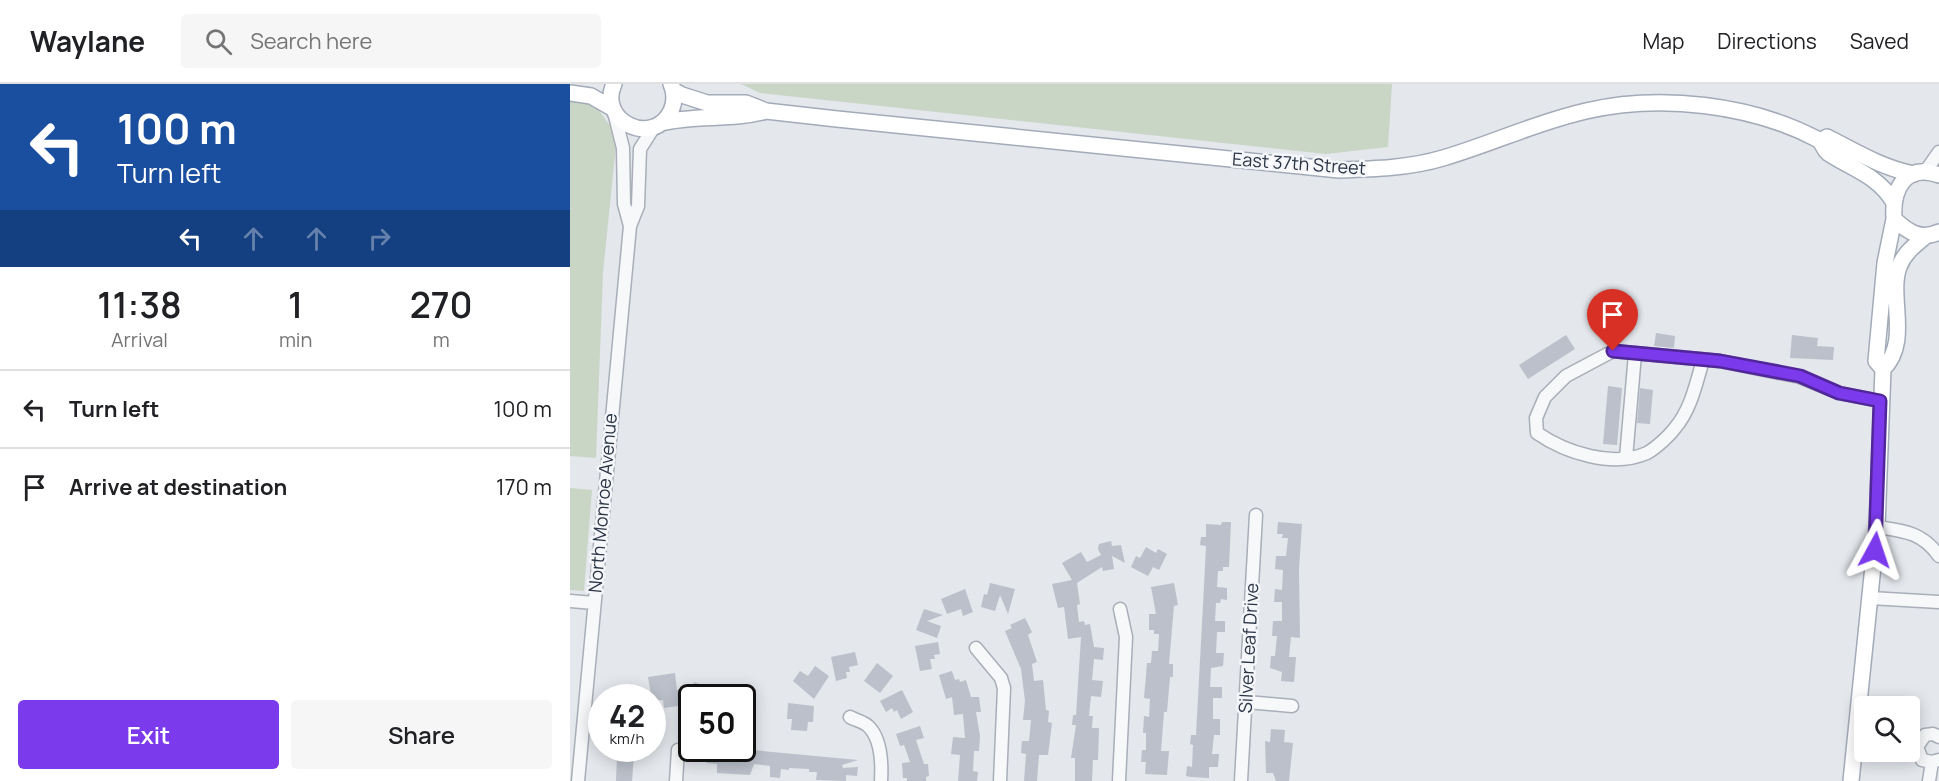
<!DOCTYPE html>
<style>
body{margin:0;font-family:Manrope,sans-serif;background:#f6f6f6;color:#202124;height:100vh;display:flex;flex-direction:column;font-size:22px;white-space:nowrap}
*{box-sizing:border-box;margin:0}
p{font-size:20px;color:#757577}
.icon{flex:none;width:33px;height:33px;fill:none;stroke:currentColor;stroke-width:2;stroke-linecap:round;stroke-linejoin:round}
.map{position:relative;flex:1;overflow:hidden}
.details{display:flex;flex-direction:column;background:#fff;width:570px}
.details>*{flex:none}
.banner{background:#1a4fa0;color:#fff;overflow:hidden}
.tools{position:absolute;left:1284px;top:612px;display:grid;gap:12px}
.tools a{display:grid;place-items:center;width:66px;height:66px;border-radius:6px;background:#fff;box-shadow:0 3px 15px #0003;font-size:30px}
.speed{position:absolute;left:18px;top:600px;display:flex;gap:12px;font-size:30px;font-weight:700;text-align:center}
.speed>*{display:grid;place-content:center;width:78px;height:78px;border-radius:50%;background:#fff;box-shadow:0 3px 15px #0003;line-height:1}
.speed small{font-size:15px;font-weight:400}
.speed .limit{border:3px solid #111;border-radius:9px;background:#fff;color:#111}
.pin{position:absolute;display:grid;place-items:center;width:51px;height:51px;color:#fff;margin:-62px -26px;border-radius:50% 50% 50% 0;rotate:-45deg;box-shadow:0 0 6px #0007}
.pin .icon{rotate:45deg}
.me{position:absolute;width:66px;margin:-33px;rotate:5deg;stroke-linejoin:round;filter:drop-shadow(0 0 4px #0008)}
.turn{display:flex;align-items:center;gap:21px;height:126px;padding:0 18px;font-size:27px}
.turn .icon{width:78px;height:78px;stroke-width:2.5}
.turn b{display:block;font-size:42px;line-height:51px}
.lanes{display:flex;align-items:center;height:57px;padding:0 18px;background:#0003;justify-content:center;gap:30px;direction:ltr}
.lanes .off{opacity:.35}
.eta{display:flex;justify-content:space-evenly;align-items:center;height:102px;text-align:center}
.eta b{font-size:36px;font-weight:600;line-height:42px}
.action{display:flex;gap:12px;margin-top:auto;padding:12px 18px}
.action a{flex:1;height:69px;border-radius:6px;background:#7c3aed;color:#fff;font-size:24px;font-weight:600;line-height:69px;text-align:center}
.action a+a{background:#f6f6f6;color:#202124}
ul{padding:0;list-style:none}
li{display:flex;align-items:center;gap:18px;height:78px;padding:0 18px;border-top:2px solid #e0e0e0}
li div{flex:1}
li b{display:block;font-size:22px}
li em{font-style:normal}
header{display:flex;align-items:center;gap:36px;box-sizing:border-box;height:84px;padding:0 30px;background:#fff;border-bottom:2px solid #e0e0e0}
header strong{font-size:28px}
nav{display:flex;gap:33px;margin-inline-start:auto;font-size:21px}
.search{width:420px;height:54px;background:#f6f6f6;display:flex;align-items:center;gap:15px;box-sizing:border-box;padding:0 21px;border-radius:6px;color:#757577;font-size:22px}
main{display:flex;flex:1;min-height:0}
.map>svg:first-child{display:block}
.green{fill:#c9d6c5}
.building{fill:#bbc0ca}
.lines{fill:none;stroke-linecap:round;stroke-linejoin:round}
.minor-casing{stroke:#a9aeb7;stroke-width:15}
.major-casing{stroke:#a3abb8;stroke-width:18}
.minor{stroke:#f7f8fa;stroke-width:12}
.major{stroke:#fff;stroke-width:15}
.route-casing{stroke:#51269a;stroke-width:15}
.route{stroke:#7c3aed;stroke-width:10}
.labels{text-anchor:middle;stroke-width:5;stroke-linejoin:round;paint-order:stroke}
.street-label{font-size:18px;fill:#2b3445;stroke:#f4f6f9}
</style>
<header>
<strong>Waylane</strong>
<div class="search"><svg class="icon" aria-label="search" viewBox="0 0 24 24"><circle cx="10" cy="10" r="6"/><path d="M15 15l6 6"/></svg>Search here</div>
<nav><a>Map</a><a>Directions</a><a>Saved</a></nav>
</header>
<main>
<section class="details">
<div class="banner">
<div class="turn"><svg class="icon" aria-label="left" viewBox="0 0 24 24"><path d="M17 20v-9H6M10 6l-5 5 5 5"/></svg><div><b>100 m</b>Turn left</div></div>
<div class="lanes"><svg class="icon" aria-label="left" viewBox="0 0 24 24"><path d="M17 20v-9H6M10 6l-5 5 5 5"/></svg><svg class="icon off" aria-label="ahead" viewBox="0 0 24 24"><path d="M12 20V5M6 11l6-6 6 6"/></svg><svg class="icon off" aria-label="ahead" viewBox="0 0 24 24"><path d="M12 20V5M6 11l6-6 6 6"/></svg><svg class="icon off" aria-label="right" viewBox="0 0 24 24"><path d="M7 20v-9h11M14 6l5 5-5 5"/></svg></div>
</div>
<div class="eta">
<div><b>11:38</b><p>Arrival</p></div>
<div><b>1</b><p>min</p></div>
<div><b>270</b><p>m</p></div>
</div>
<ul>
<li><svg class="icon" aria-label="left" viewBox="0 0 24 24"><path d="M17 20v-9H6M10 6l-5 5 5 5"/></svg><div><b>Turn left</b></div><em>100 m</em></li>
<li><svg class="icon" aria-label="arrive" viewBox="0 0 24 24"><path d="M6 21V4h12l-3 4 3 4H6"/></svg><div><b>Arrive at destination</b></div><em>170 m</em></li>
</ul>
<div class="action"><a>Exit</a><a>Share</a></div>
</section>
<div class="map">
<svg width="1369" height="697" viewBox="0 0 1369 697">
<rect width="100%" height="100%" fill="#e4e7ec"/>
<path class="green" d="M171 0H822L818 63 756 70 190 9Z
M0 15 22 17 47 51 33 189 26 374 0 372Z
M0 404 22 406 14 507 0 506Z"/>
<path class="building" d="M1086 249 1105 252 1104 264 1084 262Z
M996 251 1005 265 958 295 949 281Z
M1222 251 1248 254 1247 262 1264 263 1263 276 1220 274Z
M1038 302 1052 304 1047 361 1033 360Z
M1070 304 1083 306 1080 340 1067 339Z
M652 438H661L659 483H653V487H648L647 503 657 504V516L651 515 650 519H646L645 537H655V548H647L646 569H654L653 582 641 584 640 603H652V614H643V635H650V651H644L642 670H649L648 683H639V694L621 693 616 692 617 682 622 683 623 661 620 660 621 651H626L635 483 636 462 630 461 631 453H636V440L651 441Z
M708 438 732 440 729 485 730 554 721 553 719 573H726L724 598 711 597 712 588 700 584 701 572H705L707 552H702L703 537H712V518H704L705 505 712 506 713 486 705 485 706 472H716L718 454H712L713 450H707Z
M541 457 542 462 551 461 555 479 542 472 544 485 533 487 532 483 507 499 510 520 507 521 509 538 514 537 515 541 520 540 524 563 534 564 533 576 524 575 522 596 533 597 531 613 521 612 519 632H523L522 644H529L528 676H523L522 697H505V674H501L506 641H502L503 631H506L511 553 498 555 494 523 488 524 482 500 502 496 492 479 511 468 517 478 531 471 528 465 529 460Z
M576 463 586 469 588 465 597 470 589 486 583 483 578 492 561 483 566 472 570 474Z
M420 499 445 505 438 530 430 511 425 527 411 523 414 510 417 511Z
M604 499 608 521 604 522 599 580H603V593H600L597 628H594L591 667H599L597 691 575 690 576 678H571L572 666H576V649H573L574 632 579 633 580 615 574 614 577 579H581L582 567H588L589 550H584V546H579V530H586L581 503Z
M395 505 403 528 393 532 391 525 377 530 371 515Z
M354 525 373 531 357 537 371 542 367 554 346 546Z
M455 534 462 548 458 551 467 578 462 580 464 597 473 596 476 626 479 627 478 638 482 639 478 671H469L467 697H454L456 670 451 669 452 657H459L461 636H453L455 617 451 585 435 547 442 544 440 541Z
M368 558 370 570 364 571 365 575H360L362 585 350 587 345 562Z
M285 568 288 581 279 583 280 588H276L277 594 266 597 261 573Z
M307 579 323 592 310 609 294 597Z
M245 582 259 592 244 615 223 597 230 587 238 592Z
M382 587 385 596 389 595 390 598 396 596 401 613H409L411 628H406L410 652 409 667H404L403 687 408 688 407 697H388L390 671 381 670 383 653 395 654 393 630 384 631 382 613 376 615 369 591Z
M105 589 107 606 120 611 124 598 148 607 146 614H122V624L115 621 94 624 93 616 82 617 78 593Z
M332 606 343 628 331 635 327 626 324 628 322 624 316 628 310 617Z
M218 619 244 622 243 638H238L237 647 221 646 222 635H217Z
M350 642 354 654 346 656 354 680H358L359 692 356 693V697H337V694H333L332 679 340 678 334 661 330 662 326 650Z
M701 645 715 646 714 658 723 659 719 697H706L703 689H696L695 657 700 658Z
M44 664H72V673L64 672 62 697H46L47 671H43Z
M137 664H161L288 676 272 681 273 684 288 683 287 692 276 691V697L246 696 247 688H239V685L219 684V686L211 685 210 694 200 693V682L184 680 180 691 147 689V680L136 679Z"/>
<g class="lines">
<defs>
<path id="minor" d="M44 28 53 64 54 120 60 142
M1355 88 1369 68
M1133 276C1126 300 1121 325 1105 344 1099 352 1086 364 1077 369 1043 384 996 369 967 349L966 334 975 313 996 292 1043 267 1150 277 1230 293 1269 309 1310 317
M1056 374 1065 270
M1307 443C1334 447 1352 448 1369 472
M1300 514 1369 518
M0 517 24 519
M406 564 431 594 434 604 430 697
M677 618 722 622
M280 633C285 636 294 638 298 642 311 654 312 680 311 697
M1369 653 1363 650 1355 651 1347 663 1352 676 1362 678 1369 676
M8 697 60 142 68 122 70 65 84 43
M106 697 108 666
M549 697 556 553 550 525
M671 697 686 431
M1359 697 1362 678"/>
<path id="major" d="M44 0C27 37 83 64 101 27 105 18 105 9 101 0
M103 6 112 11 137 19H176L196 27 267 35 769 86C804 85 840 84 873 74 921 60 967 38 1016 27 1090 10 1180 20 1247 55 1253 58 1253 65 1258 69 1282 85 1307 91 1323 117
M0 9 21 12 42 24
M91 39C126 30 162 37 196 27
M1251 57 1257 53C1285 67 1312 84 1344 90
M1369 91C1335 79 1322 105 1324 135 1337 147 1350 157 1369 148
M1313 285 1306 277 1315 179 1324 135
M1281 697 1307 443 1313 285C1341 258 1318 212 1329 183 1334 169 1345 161 1356 152"/>
</defs>
<use href="#minor" class="minor-casing"/>
<use href="#major" class="major-casing"/>
<use href="#minor" class="minor"/>
<use href="#major" class="major"/>
</g>
<g class="lines">
<defs>
<path id="route" d="M1043 267 1150 277 1230 292 1269 309 1310 317 1305 466"/>
</defs>
<use href="#route" class="route-casing"/>
<use href="#route" class="route"/>
</g>
<g class="labels">
<g class="street-label">
<text transform="translate(729 80) rotate(4)" y="6">East 37th Street</text>
<text transform="translate(33 419) rotate(-85)" y="6">North Monroe Avenue</text>
<text transform="translate(679 564) rotate(-87)" y="6">Silver Leaf Drive</text>
</g>
</g>
</svg>
<div class="tools">
<a><svg class="icon" aria-label="search" viewBox="0 0 24 24"><circle cx="10" cy="10" r="6"/><path d="M15 15l6 6"/></svg></a>
</div>
<div class="speed"><div>42<small>km/h</small></div><div class="limit">50</div></div>
<div class="pin" style="left:1043px;top:267px;background:#d93025"><svg class="icon" aria-label="arrive" viewBox="0 0 24 24"><path d="M6 21V4h12l-3 4 3 4H6"/></svg></div>
<svg class="me" style="left:1305px;top:466px" viewBox="-20 -20 40 40"><path d="M0-17L14 15 0 8-14 15z" fill="#7c3aed" stroke="#fff" stroke-width="4"/></svg>
</div>
</main>
